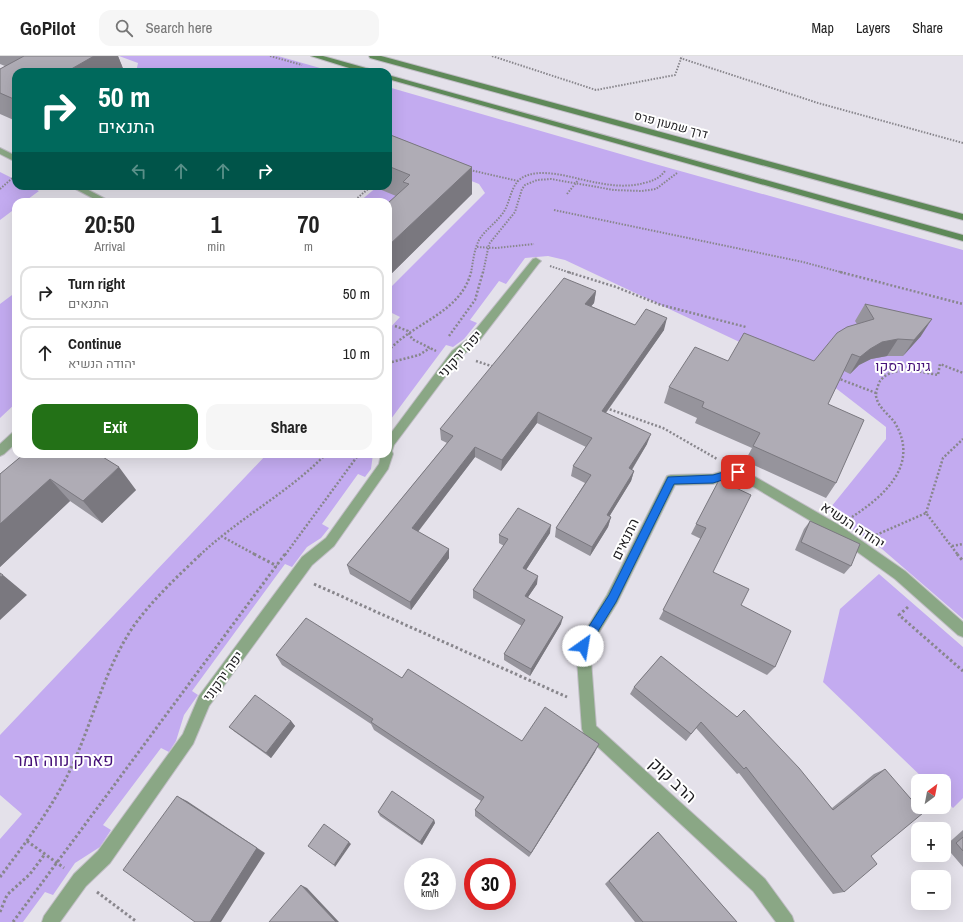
<!DOCTYPE html>
<meta charset="utf-8">
<style>
body{margin:0;font-family:"Archivo Narrow",Heebo,sans-serif;background:#f6f6f6;color:#222;height:100vh;display:flex;flex-direction:column;font-size:15px;white-space:nowrap}
*{box-sizing:border-box;margin:0}
p{font-size:13px;color:#767676}
.icon{flex:none;width:22px;height:22px;fill:none;stroke:currentColor;stroke-width:2;stroke-linecap:round;stroke-linejoin:round}
.map{position:relative;flex:1;overflow:hidden}
.details{position:absolute;left:12px;top:142px;width:380px;height:260px;display:flex;flex-direction:column;background:#fff;border-radius:12px;box-shadow:0 4px 16px #0002}
.details>*{flex:none}
.hud{position:absolute;left:12px;top:12px;width:380px;height:122px;border-radius:12px;box-shadow:0 4px 16px #0002;background:#00695c;color:#fff;overflow:hidden}
.needle{width:26px;rotate:32deg}
.buttons{position:absolute;left:911px;top:718px;display:grid;gap:8px}
.buttons a{display:grid;place-items:center;width:40px;height:40px;border-radius:8px;background:#fff;box-shadow:0 4px 16px #0002;font-size:20px}
.speed{position:absolute;left:404px;top:802px;display:flex;gap:8px;font-size:20px;font-weight:700;text-align:center}
.speed>*{display:grid;place-content:center;width:52px;height:52px;border-radius:50%;background:#fff;box-shadow:0 4px 16px #0002;line-height:1}
.speed small{font-size:10px;font-weight:400}
.speed .limit{border:6px solid #d22;background:#fff;color:#111}
.pin{position:absolute;display:grid;place-items:center;width:34px;height:34px;color:#fff;margin:-17px;border-radius:8px;box-shadow:0 2px 6px #0006}
.me{position:absolute;width:44px;margin:-22px;rotate:32deg;stroke-linejoin:round;filter:drop-shadow(0 0 3px #0008)}
.turn{display:flex;align-items:center;gap:14px;height:84px;padding:0 20px;font-size:18px}
.turn .icon{width:52px;height:52px;stroke-width:2.5}
.turn b{display:block;font-size:28px;line-height:34px}
.lanes{display:flex;align-items:center;height:38px;padding:0 20px;background:#0003;justify-content:center;gap:20px;direction:ltr}
.lanes .off{opacity:.35}
.eta{display:flex;justify-content:space-evenly;align-items:center;height:68px;text-align:center}
.eta b{font-size:24px;font-weight:800;line-height:28px}
.button{display:flex;gap:8px;margin-top:auto;padding:8px 20px}
.button a{flex:1;height:46px;border-radius:12px;background:#237117;color:#fff;font-size:16px;font-weight:800;line-height:46px;text-align:center}
.button a+a{background:#f6f6f6;color:#222}
ul{padding:0;list-style:none}
li{display:flex;align-items:center;gap:12px;height:54px;margin:0 8px 6px;padding:0 12px;border:2px solid #e0e0e0;border-radius:12px}
li div{flex:1}
li b{display:block;font-size:15px}
li em{font-style:normal}
header{display:flex;align-items:center;gap:24px;box-sizing:border-box;height:56px;padding:0 20px;background:#fff;border-bottom:1px solid #e0e0e0}
header strong{font-size:19px}
nav{display:flex;gap:22px;margin-inline-start:auto;font-size:14px}
.search{width:280px;height:36px;background:#f6f6f6;display:flex;align-items:center;gap:10px;box-sizing:border-box;padding:0 14px;border-radius:12px;color:#767676;font-size:15px}
.map>svg:first-child{display:block}
.green{fill:#c3abf0}
.lines{fill:none;stroke-linecap:round;stroke-linejoin:round}
.street-casing{stroke:#c0bdc5;stroke-width:2}
.secondary-casing{stroke:#c0bdc5;stroke-width:2}
.path-far2{stroke:#88868c;stroke-width:2;stroke-dasharray:1.5 1.5;stroke-linecap:butt}
.path-far1{stroke:#88868c;stroke-width:2.5;stroke-dasharray:2 2;stroke-linecap:butt}
.path{stroke:#88868c;stroke-width:3;stroke-dasharray:2.5 2.5;stroke-linecap:butt}
.street{fill:#8aa785;fill-rule:evenodd}
.secondary{fill:#5e8958;fill-rule:evenodd}
.wall{fill:#96949c}
.shaded-wall{fill:#7a787f}
.building{fill:#afacb5;stroke:#7a787f}
.route{fill:#1a73e8;stroke:#114b97}
.labels{text-anchor:middle;stroke-width:4;stroke-linejoin:round;paint-order:stroke}
.far-street-label{font-size:12px;fill:#1c1b1e;stroke:#fff}
.street-label{font-size:14px;fill:#1c1b1e;stroke:#fff}
.park-label{font-size:14px;fill:#451178;stroke:#fff}
.near-park-label{font-size:17px;fill:#451178;stroke:#fff}
.near-street-label{font-size:17px;fill:#1c1b1e;stroke:#fff}
</style>
<header>
<strong>GoPilot</strong>
<div class="search"><svg class="icon" aria-label="search" viewBox="0 0 24 24"><circle cx="10" cy="10" r="6"/><path d="M15 15l6 6"/></svg>Search here</div>
<nav><a>Map</a><a>Layers</a><a>Share</a></nav>
</header>
<div class="map">
<svg width="963" height="866" viewBox="0 0 963 866">
<rect width="100%" height="100%" fill="#e4e1ea"/>
<path class="green" d="M119 0H278L334 16H136L138 7Z
M388 31 648 106 963 194V563L882 493 827 456 886 383V371L833 330 565 204 548 200 525 202 506 228 499 225 470 264 477 267 464 283 453 291 446 289 388 367V274L400 261 388 255V234L485 137 479 128 388 92Z
M0 116 16 124V130H29L39 135 24 146H16V152L0 164Z
M378 130 408 132 388 160V146H359Z
M16 236V347L0 362V248Z
M267 398H373L371 413 365 421 358 418 322 468 329 472 321 482 307 491 292 511 285 508 192 635 198 639 184 659 176 685 169 696 161 692 103 769 111 774 100 791 75 807 53 839 45 836 23 866H0V783L22 758 0 739V679Z
M879 518 963 591V742L953 752 944 743V725H926L823 626 840 553Z"/>
<g class="lines">
<defs>
<path id="street" d="M0 92 16 100V106L0 98Z
M70 130H81L111 146H100Z
M536 202 541 205 539 207 476 289 460 301 394 389 392 395 393 398 388 413 334 490 312 509 209 650 193 688 110 807 86 830 60 866H42L44 860 74 818 98 795 183 678 199 640 302 501 326 482 379 408 381 398H388V381L452 295 468 283 533 203Z
M16 375V387L4 398 0 400V388L12 377Z
M738 411 839 469 905 515 963 566V581L958 579 895 523 831 477 737 421 713 428 675 429 617 547 590 591 596 670 765 823 792 860 794 866H776L753 835 584 678 582 673 576 590 607 539 667 420 671 419 713 418Z"/>
<path id="secondary" d="M311 0H323L373 14 374 16H362Z
M369 0H381L963 158V164L370 2Z
M388 19 963 179V185L388 23Z"/>
</defs>
<use href="#street" class="street-casing"/>
<use href="#secondary" class="secondary-casing"/>
<path class="path-far2" d="M270 0 302 9
M492 0 596 34 675 19 682 0
M680 2 818 47 963 87
M470 114 518 125
M0 133 16 119
M567 138 579 123
M353 146 369 132
M554 154 803 206 844 217
M477 191 496 192 534 188
M550 210 571 217
M471 217C473 206 474 194 479 184 485 174 496 167 503 157 510 147 510 133 519 124 538 108 577 124 599 127 614 130 630 131 644 127 653 125 660 122 665 115
M483 217 489 188 515 156 522 133 525 129 537 124 551 123 614 134 642 135 656 133 677 117"/>
<path class="path-far1" d="M568 216 616 231 661 249 746 271
M840 216 963 248
M395 270 408 275 412 283 436 295
M449 280 475 244 483 216
M388 295C414 266 461 257 471 216
M476 305 494 311
M388 307 419 299 430 292
M837 322 876 337
M606 352 663 372 717 403
M926 457 943 402 963 383
M852 461C884 440 920 409 895 367 889 358 878 352 876 340 876 335 878 329 880 325 893 308 921 316 938 319L940 308 963 317
M876 479 926 457 958 499
M221 480 256 499
M952 490 963 488
M200 499C239 462 288 437 326 398
M285 499 359 398"/>
<path class="path" d="M254 498 277 510
M957 498 963 505
M314 528 567 641
M908 551 899 559 963 615
M27 785 64 812
M0 821C26 786 53 751 71 712 93 665 104 614 133 571 152 544 178 520 201 498
M97 836 137 866
M0 856 7 839 30 818 45 798
M13 866 285 498"/>
<use href="#street" class="street"/>
<use href="#secondary" class="secondary"/>
</g>
<path class="wall" d="M0 0H118L124 15 16 16V65L0 58V13L5 10 0 8Z
M388 78 472 111V138L388 221V147L396 140 372 130H388Z
M331 130H339L336 132Z
M596 235 594 247 591 250 635 269 664 274 606 357 647 388 632 414 634 415 631 425 609 461H611L608 471 590 500 555 481 556 472 585 427 571 420 573 410 586 391 537 367 501 415 475 401 418 476 449 493V502L411 554 350 518 347 509 447 387 441 384 440 373Z
M865 248 921 280 903 300H887L871 303 859 309 850 318 844 315 828 348 836 427 826 442 745 405 752 392 695 367 697 362 664 347 669 331 728 305H814L857 268 855 265Z
M24 398 136 434 102 467 70 445 0 511V418Z
M719 424 713 516 741 549 775 611 767 619 659 563 701 483 691 478Z
M810 465 851 510 844 518 795 494 804 473Z
M550 477 526 514 537 528 528 541 561 568 530 620 504 604V598L522 570 473 542V534L504 490 499 487V479Z
M276 599 402 622 522 685 595 696 529 801 475 760V754L481 745 374 674 371 668 282 609Z
M661 600 832 752 874 718 885 713 871 800 844 836 833 838 739 717 737 718 696 672 686 685 630 638 634 631Z
M291 665 295 670 271 702 235 676 229 671Z
M378 756 434 764 435 767 422 789 380 760Z
M963 774V811L945 790Z
M658 776 737 866H635L605 828 652 781Z"/>
<path class="shaded-wall" d="M94 0H118L124 15 123 16H66Z
M472 111V138L388 221V190Z
M596 235 594 247 583 260 585 248Z
M667 262 664 274 599 366 602 355Z
M932 263 921 280 903 300 914 284Z
M898 283 887 300 871 303 859 309 850 318 860 301 870 293 882 286Z
M538 356 537 367 501 415 502 404Z
M651 378 647 388 626 423 629 412Z
M475 391V401L413 482 412 472Z
M119 411 136 434 102 467 83 445Z
M634 415 631 425 604 469 607 459Z
M50 423 70 445 0 511V468Z
M611 461 608 471 590 500 592 491Z
M551 469 550 477 522 520 523 512Z
M449 493V502L411 554 410 546Z
M3 519 27 539 0 564V521Z
M538 520 537 528 524 547 525 540Z
M563 561 561 568 530 620 531 613Z
M291 665 295 670 271 702 266 697Z
M599 688 595 696 529 801 531 797Z
M177 740 187 745 265 797 221 866H210Z
M434 764 435 767 422 789 420 786Z
M349 786 351 788 335 811 334 809Z
M301 829 307 832 339 866H336Z"/>
<path class="building" d="M24 0H94L66 16H16V44L0 37V13Z
M388 78 472 111 388 190V147L409 128 403 126 410 119 388 110Z
M564 222 596 235 585 248 635 269 646 253 667 262 602 355 651 378 629 412 634 415 607 459 611 461 592 491 556 472 591 419 573 410 592 382 538 356 502 404 475 391 412 472 449 493 410 546 347 509 453 380 440 373Z
M865 248 932 263 914 284 898 283 882 286 870 293 860 301 852 298 828 348 864 364 836 427 753 390 760 377 702 351 704 346 669 331 695 291 728 305 744 277 814 305 837 277 847 271 874 263Z
M24 398H98L119 411 83 445 50 423 0 468V418Z
M719 424 751 439 713 516 749 533 741 549 791 575 775 611 663 554 706 472 696 468Z
M518 452 551 469 523 512 538 520 525 540 563 561 531 613 504 598 525 564 473 534 508 483 499 479Z
M810 465 860 488 851 510 801 486Z
M0 517 3 519 0 521Z
M306 562 402 622 408 613 522 685 545 651 599 688 531 797 475 754 484 741 371 666 373 663 276 599Z
M661 600 737 661 744 654 799 712 833 754 885 713 923 757 871 800 877 808 844 836 746 711 744 713 701 666 691 678 634 631Z
M255 639 291 665 266 697 229 671Z
M392 735 434 764 420 786 378 756Z
M177 740 257 792 210 866H195L123 814Z
M324 768 349 786 334 809 308 790Z
M658 776 737 866H643L609 825Z
M963 781V795L956 787Z
M301 829 336 866H269Z"/>
<path class="route" d="M738 412 741 413 742 416 741 418 713 427 674 428 616 546 587 593 583 595 579 593 578 590 579 586 609 539 668 421 713 419Z"/>
<g class="labels">
<g class="far-street-label">
<text transform="translate(671 69) rotate(15)" y="4">דרך שמעון פרס</text>
</g>
<g class="street-label">
<text transform="translate(460 298) rotate(-48)" y="5">יפה ירקוני</text>
<text transform="translate(853 469) rotate(33)" y="5">יהודה הנשיא</text>
<text transform="translate(625 483) rotate(-64)" y="5">התנאים</text>
<text transform="translate(223 620) rotate(-54)" y="5">יפה ירקוני</text>
</g>
<g class="park-label">
<text x="903" y="315">גינת רסקו</text>
</g>
<g class="near-park-label">
<text x="64" y="710">פארק נווה זמר</text>
</g>
<g class="near-street-label">
<text transform="translate(673 724) rotate(43)" y="6">הרב קוק</text>
</g>
</g>
</svg>
<div class="buttons">
<a><svg class="needle" viewBox="-14 -14 28 28"><path d="M0-13l5 13h-10z" fill="#e53935"/><path d="M0 13l5-13h-10z" fill="#767676"/></svg></a>
<a>+</a>
<a>−</a>
</div>
<div class="speed"><div>23<small>km/h</small></div><div class="limit">30</div></div>
<div class="pin" style="left:738px;top:416px;background:#d93025"><svg class="icon" aria-label="arrive" viewBox="0 0 24 24"><path d="M6 21V4h12l-3 4 3 4H6"/></svg></div>
<svg class="me" style="left:583px;top:590px" viewBox="-20 -20 40 40"><circle r="19" fill="#fff"/><path d="M0-13L10 11 0 6-10 11z" fill="#1a73e8"/></svg>
<div class="hud">
<div class="turn"><svg class="icon" aria-label="right" viewBox="0 0 24 24"><path d="M7 20v-9h11M14 6l5 5-5 5"/></svg><div><b>50 m</b>התנאים</div></div>
<div class="lanes"><svg class="icon off" aria-label="left" viewBox="0 0 24 24"><path d="M17 20v-9H6M10 6l-5 5 5 5"/></svg><svg class="icon off" aria-label="ahead" viewBox="0 0 24 24"><path d="M12 20V5M6 11l6-6 6 6"/></svg><svg class="icon off" aria-label="ahead" viewBox="0 0 24 24"><path d="M12 20V5M6 11l6-6 6 6"/></svg><svg class="icon" aria-label="right" viewBox="0 0 24 24"><path d="M7 20v-9h11M14 6l5 5-5 5"/></svg></div>
</div>
<section class="details">
<div class="eta">
<div><b>20:50</b><p>Arrival</p></div>
<div><b>1</b><p>min</p></div>
<div><b>70</b><p>m</p></div>
</div>
<ul>
<li><svg class="icon" aria-label="right" viewBox="0 0 24 24"><path d="M7 20v-9h11M14 6l5 5-5 5"/></svg><div><b>Turn right</b><p>התנאים</p></div><em>50 m</em></li>
<li><svg class="icon" aria-label="ahead" viewBox="0 0 24 24"><path d="M12 20V5M6 11l6-6 6 6"/></svg><div><b>Continue</b><p>יהודה הנשיא</p></div><em>10 m</em></li>
</ul>
<div class="button"><a>Exit</a><a>Share</a></div>
</section>
</div>
